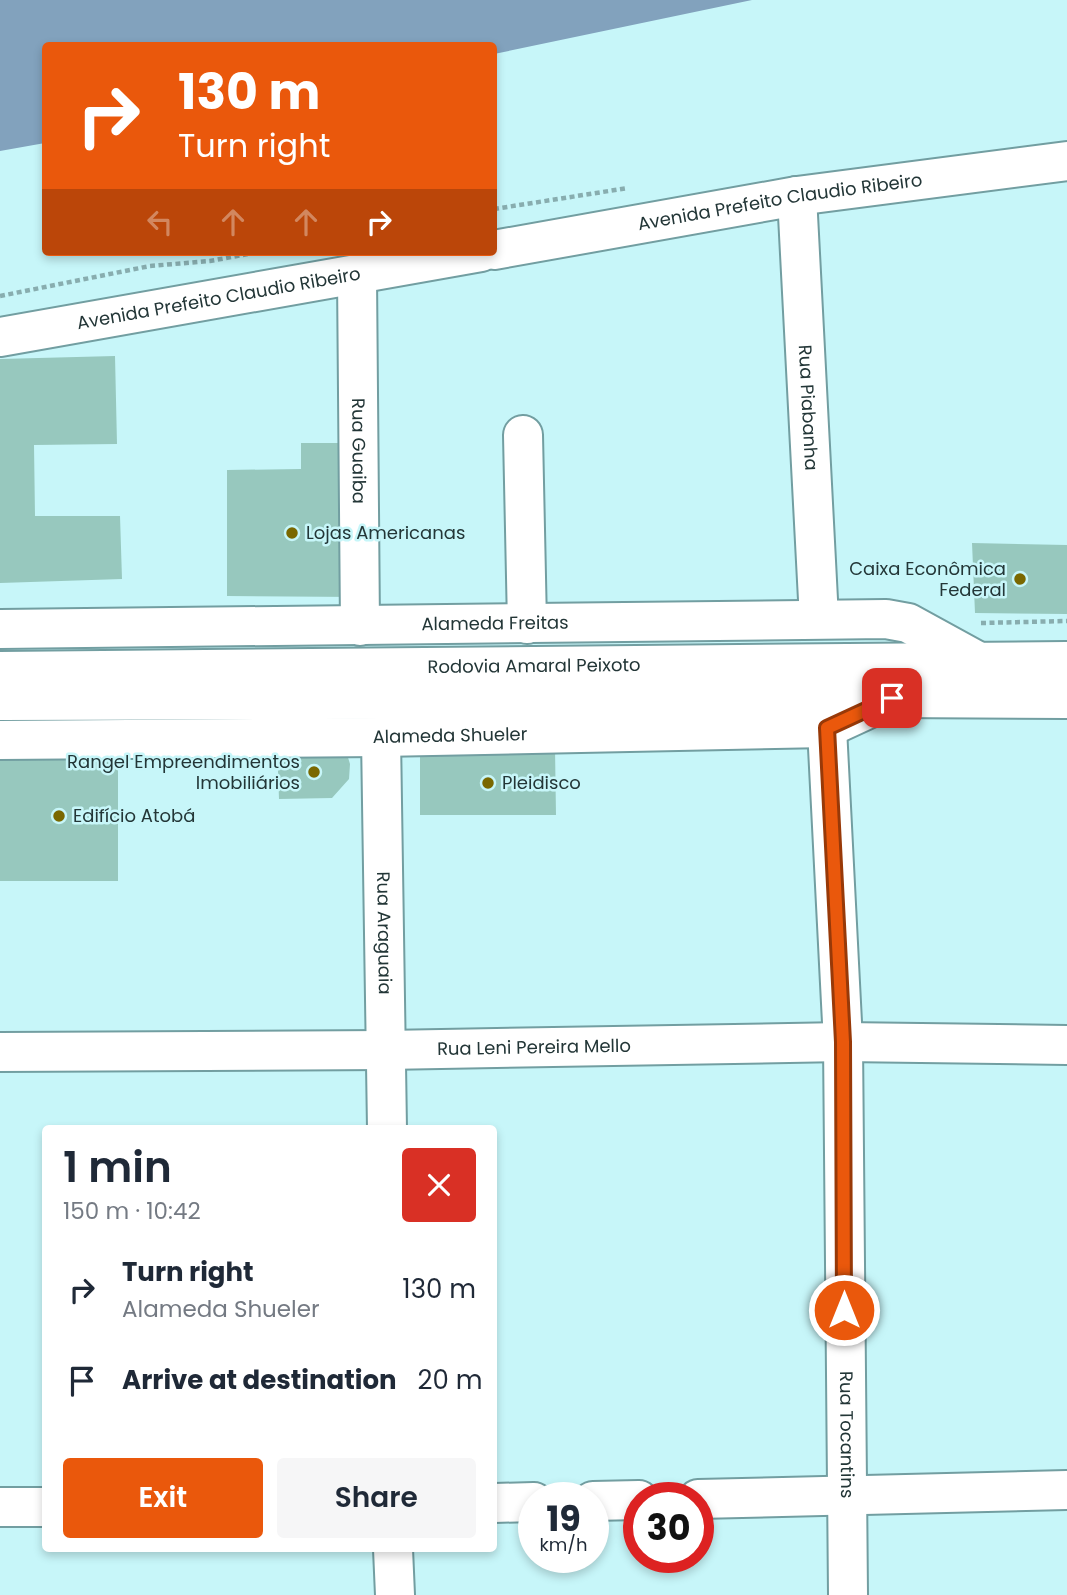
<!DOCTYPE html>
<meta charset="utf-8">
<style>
body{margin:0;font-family:Poppins,sans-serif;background:#f6f6f7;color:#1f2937;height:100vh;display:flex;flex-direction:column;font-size:26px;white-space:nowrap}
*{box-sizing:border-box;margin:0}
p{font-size:23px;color:#747a83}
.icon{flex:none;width:38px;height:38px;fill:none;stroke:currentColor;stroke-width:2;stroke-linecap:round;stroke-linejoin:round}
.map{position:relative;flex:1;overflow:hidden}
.panel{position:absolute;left:42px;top:1125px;width:455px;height:427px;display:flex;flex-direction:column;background:#fff;border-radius:7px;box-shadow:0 4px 10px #0003}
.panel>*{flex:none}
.guide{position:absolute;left:42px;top:42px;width:455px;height:214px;border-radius:7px;box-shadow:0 4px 10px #0003;background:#ea580c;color:#fff;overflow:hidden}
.speed{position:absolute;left:518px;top:1482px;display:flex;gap:14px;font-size:35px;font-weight:700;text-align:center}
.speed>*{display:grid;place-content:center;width:91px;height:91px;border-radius:50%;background:#fff;box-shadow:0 4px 10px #0003;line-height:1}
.speed small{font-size:18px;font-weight:400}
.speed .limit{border:10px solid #d22;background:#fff;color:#111}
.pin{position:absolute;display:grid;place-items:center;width:60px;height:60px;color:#fff;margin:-30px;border-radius:14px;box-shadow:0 4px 10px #0006}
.me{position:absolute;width:77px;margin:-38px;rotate:0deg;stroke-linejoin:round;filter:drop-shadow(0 0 5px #0008)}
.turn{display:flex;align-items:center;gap:24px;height:147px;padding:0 21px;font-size:32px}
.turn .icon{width:91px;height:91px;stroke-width:2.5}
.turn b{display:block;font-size:49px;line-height:60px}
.lanes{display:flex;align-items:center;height:66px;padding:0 21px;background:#0003;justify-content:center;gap:35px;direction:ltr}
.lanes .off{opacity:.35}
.round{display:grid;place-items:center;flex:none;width:74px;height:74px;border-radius:7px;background:#f6f6f7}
.summary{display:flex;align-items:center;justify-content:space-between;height:119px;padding:0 21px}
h1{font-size:42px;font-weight:600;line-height:52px}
.cta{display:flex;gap:14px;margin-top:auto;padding:14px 21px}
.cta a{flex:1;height:80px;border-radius:7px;background:#ea580c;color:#fff;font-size:28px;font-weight:600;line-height:80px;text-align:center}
.cta a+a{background:#f6f6f7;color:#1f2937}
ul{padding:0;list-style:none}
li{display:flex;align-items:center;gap:21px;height:91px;padding:0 21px}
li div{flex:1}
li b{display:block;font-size:26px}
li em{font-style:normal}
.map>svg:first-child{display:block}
.water{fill:#82a2bd}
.building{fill:#97c8be}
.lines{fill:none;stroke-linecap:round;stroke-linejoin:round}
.minor-casing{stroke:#729ea1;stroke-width:42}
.highway-casing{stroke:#729ea1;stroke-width:42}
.path{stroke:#88adaf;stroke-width:4.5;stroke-dasharray:5 3.5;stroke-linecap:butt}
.minor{stroke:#fff;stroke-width:38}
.highway{stroke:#fff;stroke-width:38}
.route-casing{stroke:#983908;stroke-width:18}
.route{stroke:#ea580c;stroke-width:12}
.poi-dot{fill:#7a6800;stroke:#c7f6f9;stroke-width:2.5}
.labels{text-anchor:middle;stroke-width:5;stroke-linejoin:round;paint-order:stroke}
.street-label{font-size:18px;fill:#233637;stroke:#c7f6f9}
.poi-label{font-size:18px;fill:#233637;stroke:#c7f6f9;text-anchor:start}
</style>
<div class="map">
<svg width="1067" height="1595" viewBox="0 0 1067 1595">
<rect width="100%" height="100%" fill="#c7f6f9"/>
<path class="water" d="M0 0H752L494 54V46H46L45 143 0 151Z"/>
<path class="building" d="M115 356 117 444 34 445 35 516H120L122 579 0 583V359Z
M301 443H359L357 597 227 596V470L301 469Z
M972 543 1067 545V614L975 613Z
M277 744 346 751 350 764 349 779 332 798 279 799Z
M555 748 556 815H420V751Z
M118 749V881H0V750Z"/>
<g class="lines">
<defs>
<g id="minor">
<path id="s1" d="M797 196 819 619"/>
<path id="s2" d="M494 250 797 196 1067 161"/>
<path id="s3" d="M357 276 360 626"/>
<path id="s4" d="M0 337 481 252"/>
<path d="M523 435 527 624"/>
<path id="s5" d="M0 629 886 619 908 623 981 663"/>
<path id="s6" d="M827 728 843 1042 848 1595"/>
<path id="s7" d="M381 737 387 1129"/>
<path id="s8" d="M0 740 381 737 827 728 892 698"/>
<path id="s9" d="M0 1052 386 1050 843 1042 1067 1045"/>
<path d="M698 1499 1067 1490"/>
<path d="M593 1501 639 1500"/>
<path d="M494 1503 534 1502"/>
<path d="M0 1507H46"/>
<path d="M393 1549 395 1595"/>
</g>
<g id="highway">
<path id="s10" d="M0 671 1067 661"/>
<path d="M0 701 892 698 1067 699"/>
</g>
</defs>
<use href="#minor" class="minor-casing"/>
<use href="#highway" class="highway-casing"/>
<path class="path" d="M494 209 628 188
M0 296 150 266 210 261 259 252
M981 623 1067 621"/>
<use href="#minor" class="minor"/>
<use href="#highway" class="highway"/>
</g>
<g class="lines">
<defs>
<path id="route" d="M844 1310 843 1042 827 728 892 698"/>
</defs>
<use href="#route" class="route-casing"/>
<use href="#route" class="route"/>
</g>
<g class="poi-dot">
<circle cx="292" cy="533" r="7"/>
<circle cx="1020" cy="579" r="7"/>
<circle cx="314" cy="772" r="7"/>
<circle cx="488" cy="783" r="7"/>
<circle cx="59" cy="816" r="7"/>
</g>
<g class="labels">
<g class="street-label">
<text dy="6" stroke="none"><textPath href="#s2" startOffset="290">Avenida Prefeito Claudio Ribeiro</textPath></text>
<text dy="6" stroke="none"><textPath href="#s4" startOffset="222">Avenida Prefeito Claudio Ribeiro</textPath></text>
<text dy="6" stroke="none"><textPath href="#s1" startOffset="212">Rua Piabanha</textPath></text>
<text dy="6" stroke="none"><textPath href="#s3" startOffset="175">Rua Guaiba</textPath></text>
<text dy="6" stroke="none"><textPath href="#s5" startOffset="495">Alameda Freitas</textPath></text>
<text dy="6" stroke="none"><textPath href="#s10" startOffset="534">Rodovia Amaral Peixoto</textPath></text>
<text dy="6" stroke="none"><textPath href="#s8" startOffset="450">Alameda Shueler</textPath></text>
<text dy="6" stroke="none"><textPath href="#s7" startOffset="196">Rua Araguaia</textPath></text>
<text dy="6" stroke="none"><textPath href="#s9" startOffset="534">Rua Leni Pereira Mello</textPath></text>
<text dy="6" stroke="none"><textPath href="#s6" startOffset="707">Rua Tocantins</textPath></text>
</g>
<g class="poi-label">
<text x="306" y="539">Lojas Americanas</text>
<text x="1006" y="575" text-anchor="end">Caixa Econômica<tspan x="1006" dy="21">Federal</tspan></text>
<text x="300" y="768" text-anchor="end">Rangel Empreendimentos<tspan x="300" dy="21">Imobiliários</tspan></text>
<text x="502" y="789">Pleidisco</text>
<text x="73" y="822">Edifício Atobá</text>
</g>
</g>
</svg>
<div class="speed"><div>19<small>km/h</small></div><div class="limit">30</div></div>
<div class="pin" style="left:892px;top:698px;background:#d93025"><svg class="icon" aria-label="arrive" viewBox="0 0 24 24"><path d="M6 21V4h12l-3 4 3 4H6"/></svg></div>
<svg class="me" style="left:844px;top:1310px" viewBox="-20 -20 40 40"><circle r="17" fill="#ea580c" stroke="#fff" stroke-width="3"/><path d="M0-11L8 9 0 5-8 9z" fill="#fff"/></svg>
<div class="guide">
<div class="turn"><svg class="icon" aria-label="right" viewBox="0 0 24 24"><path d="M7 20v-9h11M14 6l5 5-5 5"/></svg><div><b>130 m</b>Turn right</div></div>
<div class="lanes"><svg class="icon off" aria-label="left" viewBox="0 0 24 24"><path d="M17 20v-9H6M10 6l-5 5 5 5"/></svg><svg class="icon off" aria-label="ahead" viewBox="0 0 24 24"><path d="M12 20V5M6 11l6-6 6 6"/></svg><svg class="icon off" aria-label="ahead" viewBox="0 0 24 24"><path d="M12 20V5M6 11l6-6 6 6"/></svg><svg class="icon" aria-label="right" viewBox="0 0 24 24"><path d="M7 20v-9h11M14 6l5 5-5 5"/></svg></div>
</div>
<section class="panel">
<div class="summary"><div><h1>1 min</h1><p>150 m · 10:42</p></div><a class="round" style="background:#d93025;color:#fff"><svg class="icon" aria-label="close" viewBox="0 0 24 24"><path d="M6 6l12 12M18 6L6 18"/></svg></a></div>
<ul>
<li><svg class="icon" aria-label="right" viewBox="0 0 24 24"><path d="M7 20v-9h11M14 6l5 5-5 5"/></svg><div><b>Turn right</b><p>Alameda Shueler</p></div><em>130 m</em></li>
<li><svg class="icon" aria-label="arrive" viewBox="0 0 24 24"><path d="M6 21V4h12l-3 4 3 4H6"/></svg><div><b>Arrive at destination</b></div><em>20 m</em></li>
</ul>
<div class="cta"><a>Exit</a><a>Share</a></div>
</section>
</div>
